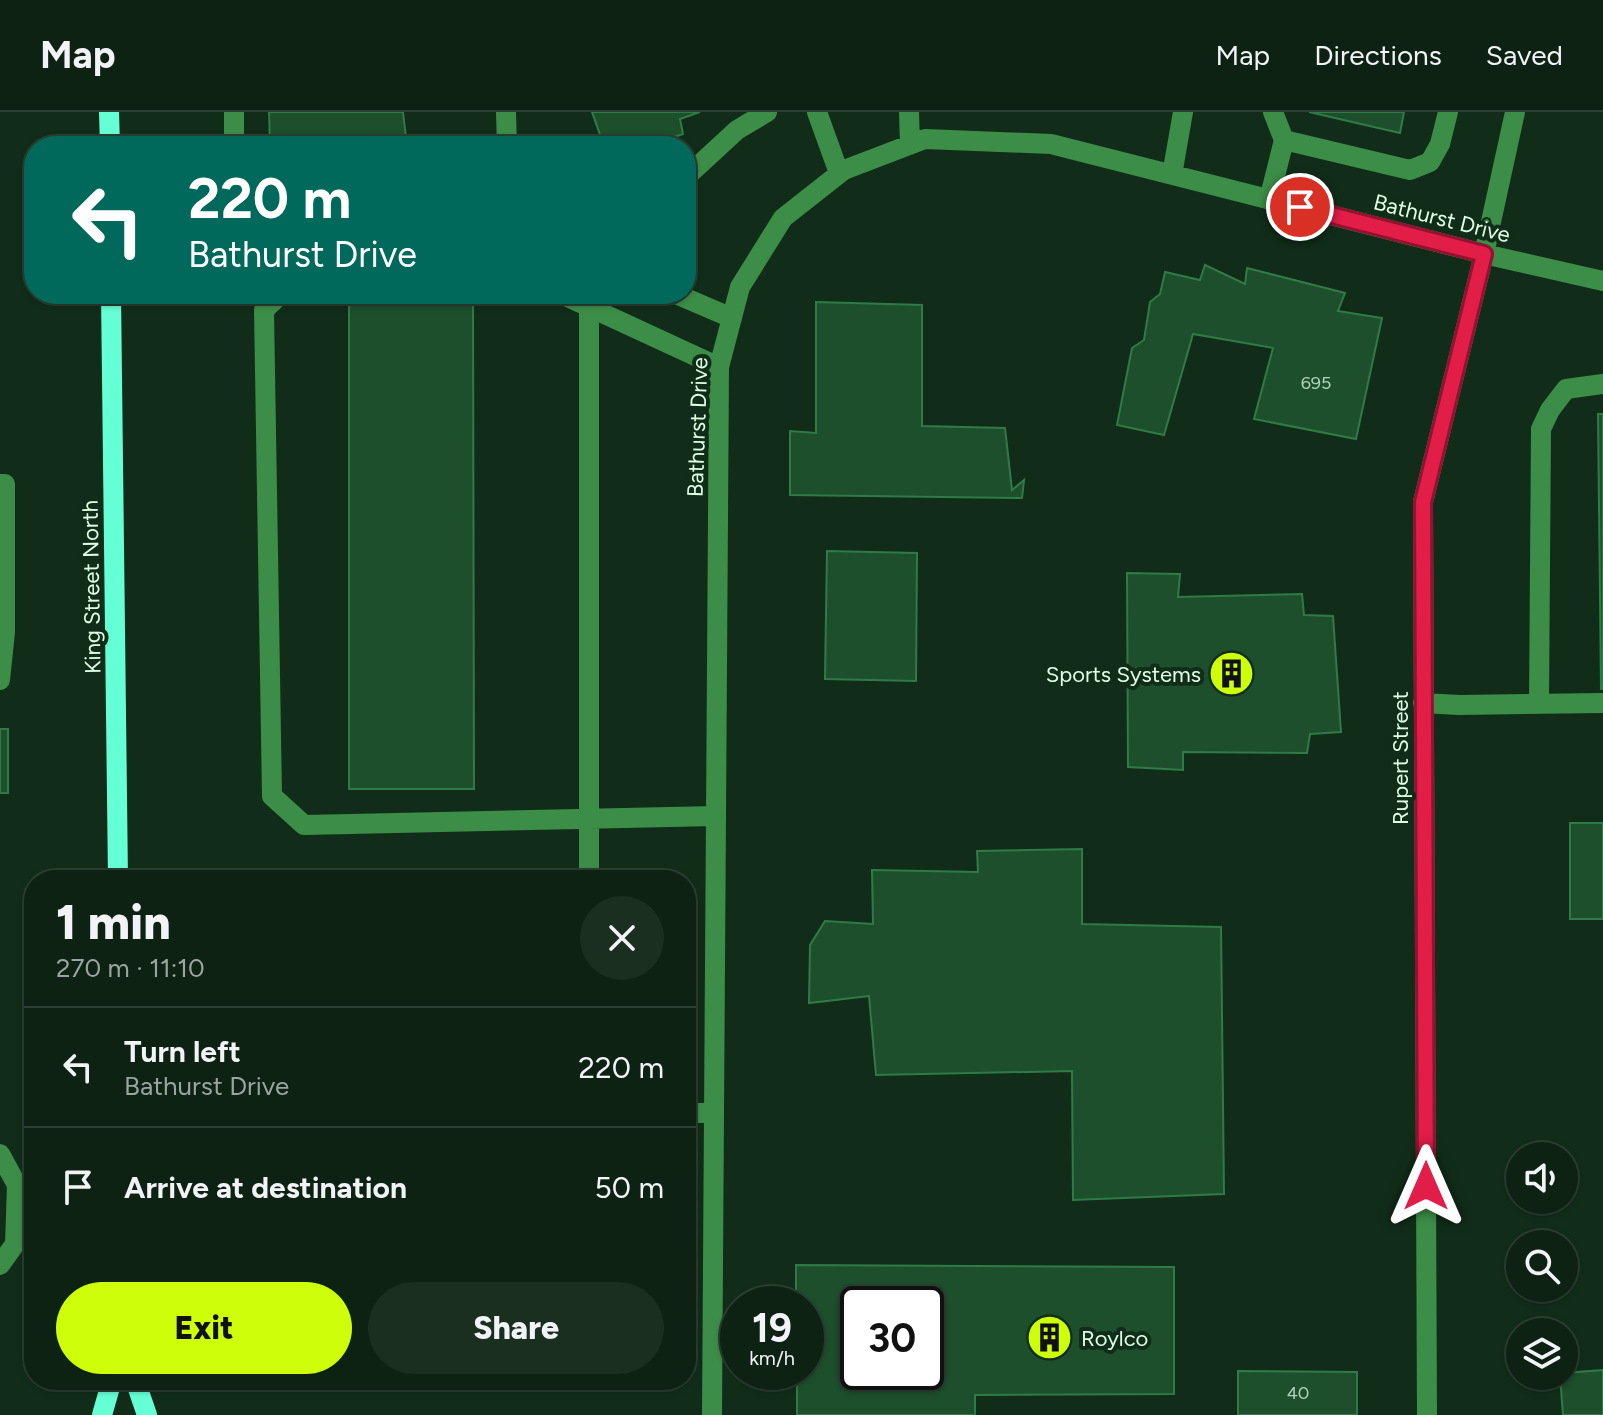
<!DOCTYPE html>
<meta charset="utf-8">
<style>
body{margin:0;font-family:Figtree,sans-serif;background:#1b2f21;color:#f1f3f6;height:100vh;display:flex;flex-direction:column;font-size:30px;white-space:nowrap}
*{box-sizing:border-box;margin:0}
p{font-size:26px;color:#9aa4a0}
.icon{flex:none;width:44px;height:44px;fill:none;stroke:currentColor;stroke-width:2;stroke-linecap:round;stroke-linejoin:round}
.map{position:relative;flex:1;overflow:hidden}
.drawer{position:absolute;left:24px;top:758px;width:672px;height:520px;display:flex;flex-direction:column;background:#0d2213;border-radius:32px;box-shadow:0 2px 6px #0004,0 0 0 2px #2d3f33}
.drawer>*{flex:none}
.top-card{position:absolute;left:24px;top:24px;width:672px;height:168px;border-radius:32px;box-shadow:0 2px 6px #0004,0 0 0 2px #2d3f33;background:#00695c;color:#fff;overflow:hidden}
.tools{position:absolute;left:1506px;top:1030px;display:grid;gap:16px}
.tools a{display:grid;place-items:center;width:72px;height:72px;border-radius:50%;background:#0d2213;box-shadow:0 2px 6px #0004,0 0 0 2px #2d3f33;font-size:40px}
.speed{position:absolute;left:720px;top:1174px;display:flex;gap:16px;font-size:40px;font-weight:700;text-align:center}
.speed>*{display:grid;place-content:center;width:104px;height:104px;border-radius:50%;background:#0d2213;box-shadow:0 2px 6px #0004,0 0 0 2px #2d3f33;line-height:1}
.speed small{font-size:20px;font-weight:400}
.speed .limit{border:4px solid #111;border-radius:12px;background:#fff;color:#111}
.pin{position:absolute;display:grid;place-items:center;width:68px;height:68px;color:#fff;margin:-34px;border:4px solid #fff;border-radius:50%;box-shadow:0 2px 8px #0007}
.me{position:absolute;width:88px;margin:-44px;rotate:0deg;stroke-linejoin:round;filter:drop-shadow(0 0 6px #0008)}
.turn{display:flex;align-items:center;gap:28px;height:168px;padding:0 32px;font-size:36px}
.turn .icon{width:104px;height:104px;stroke-width:2.5}
.turn b{display:block;font-size:56px;line-height:68px}
.round{display:grid;place-items:center;flex:none;width:84px;height:84px;border-radius:42px;background:#1b2f21}
.summary{display:flex;align-items:center;justify-content:space-between;height:136px;padding:0 32px}
h1{font-size:48px;font-weight:800;line-height:60px}
.button{display:flex;gap:16px;margin-top:auto;padding:16px 32px}
.button a{flex:1;height:92px;border-radius:48px;background:#cdff0a;color:#111;font-size:32px;font-weight:800;line-height:92px;text-align:center}
.button a+a{background:#1b2f21;color:#f1f3f6}
ul{padding:0;list-style:none}
li{display:flex;align-items:center;gap:24px;height:120px;padding:0 32px;border-top:2px solid #2d3f33}
li div{flex:1}
li b{display:block;font-size:30px}
li em{font-style:normal}
header{display:flex;align-items:center;gap:48px;box-sizing:border-box;height:112px;padding:0 40px;background:#0d2213;border-bottom:2px solid #2d3f33}
header strong{font-size:38px}
nav{display:flex;gap:44px;margin-inline-start:auto;font-size:28px}
.map>svg:first-child{display:block}
.building{fill:#1d4f2c;stroke:#2f7b46;stroke-width:2;fill-rule:evenodd}
.lines{fill:none;stroke-linecap:round;stroke-linejoin:round}
.minor{stroke:#3c8d47;stroke-width:20}
.major{stroke:#65ffd5;stroke-width:20}
.route-casing{stroke:#92132f;stroke-width:20}
.route{stroke:#e11d48;stroke-width:14}
.labels{text-anchor:middle;stroke-width:8;stroke-linejoin:round;paint-order:stroke}
.number-label{font-size:18px;fill:#aed3b7}
.street-label{font-size:22px;fill:#deffe5;stroke:#112d19}
.poi-label{font-size:22px;fill:#deffe5;stroke:#112d19;text-anchor:end}
</style>
<header>
<strong>Map</strong>
<nav><a>Map</a><a>Directions</a><a>Saved</a></nav>
</header>
<div class="map">
<svg width="1603" height="1303" viewBox="0 0 1603 1303">
<rect width="100%" height="100%" fill="#112d19"/>
<path class="building" d="M269 0H403L407 34H270Z
M592 0H700L680 7 683 22 646 34H604Z
M1309 0H1404L1400 21Z
M1205 153 1245 172 1247 156 1345 181 1338 199 1382 206 1356 327 1254 307 1273 236 1193 222 1164 323 1117 313 1132 236 1144 228 1150 190 1160 182 1165 160 1200 168Z
M349 185 473 186 474 677H349Z
M816 190 922 193V314L1005 316 1012 378 1024 368 1022 386 790 383V319L816 321Z
M1598 302H1603V577H1601Z
M827 439 917 441 916 569 825 567Z
M1127 461 1180 462 1178 485 1302 482 1304 503 1333 504 1341 620 1310 622 1307 641 1183 640V658L1128 655Z
M0 617H8V681H0Z
M1570 711H1603V807H1570Z
M1082 737V812L1221 815 1224 1082 1073 1088 1072 959 876 963 869 884 809 891 810 833 825 809 873 812 872 758 978 760 977 739Z
M461 759 462 768H236V764Z
M796 1153 1174 1155V1282L975 1283V1303H797V1260H806V1192H796ZM858 1192H926V1260H858Z
M1603 1258V1303H1563L1560 1264H1564V1261Z
M1238 1259 1357 1260V1303H1238Z"/>
<g class="lines">
<path class="minor" d="M506 0 507 34
M817 0 839 61
M909 0 910 33
M1284 28 1410 58 1430 50 1440 32 1448 0
M234 34V0
M1172 63 1183 0
M686 65 737 18 767 0
M1269 88 1284 28 1273 0
M281 182 264 198 272 684 304 713 716 704
M561 182 719 255
M676 182 732 206
M589 195V768
M0 372H5V520L0 568
M1423 591 1459 593 1603 591
M1539 591 1541 317 1550 298 1566 277 1603 272
M686 1001H714
M0 1042 17 1073 15 1132 0 1153
M712 1303 719 255 740 175 783 106 844 58 925 27 1051 32 1484 142 1603 169
M1427 1303 1423 390 1484 142 1515 0"/>
<path class="major" d="M109 0 110 34
M111 182 118 768
M135 1268 147 1303
M102 1303 112 1268"/>
</g>
<g class="lines">
<defs>
<path id="route" d="M1300 95 1484 142 1423 390 1426 1074"/>
</defs>
<use href="#route" class="route-casing"/>
<use href="#route" class="route"/>
</g>
<defs>
<symbol id="building-disc" viewBox="-11 -11 22 22"><circle r="9.5" fill="#cdff0a" stroke="#112d19"/><path d="M-4-6H4V6H1V3H-1V6H-4ZM-2.5-4.3h1.7v1.8h-1.7ZM.8-4.3h1.7v1.8H.8ZM-2.5-1h1.7V.8h-1.7ZM.8-1h1.7V.8H.8Z" fill="#111"/></symbol>
</defs>
<g fill-rule="evenodd">
<use href="#building-disc" x="1206" y="536" width="51" height="51"/>
<use href="#building-disc" x="1024" y="1200" width="51" height="51"/>
</g>
<g class="labels">
<g class="number-label">
<text x="1316" y="277">695</text>
<text x="1298" y="1287">40</text>
</g>
<g class="street-label">
<text transform="translate(1442 106) rotate(14)" y="8">Bathurst Drive</text>
<text transform="translate(697 315) rotate(-88)" y="8">Bathurst Drive</text>
<text transform="translate(91 475) rotate(-91)" y="8">King Street North</text>
<text transform="translate(1400 646) rotate(-90)" y="8">Rupert Street</text>
</g>
<g class="poi-label">
<text x="1201" y="570">Sports Systems</text>
<text x="1081" y="1234" text-anchor="start">Roylco</text>
</g>
</g>
</svg>
<div class="tools">
<a><svg class="icon" aria-label="sound" viewBox="0 0 24 24"><path d="M4 9h4l5-4v14l-5-4H4zM17 9q2 3 0 6"/></svg></a>
<a><svg class="icon" aria-label="search" viewBox="0 0 24 24"><circle cx="10" cy="10" r="6"/><path d="M15 15l6 6"/></svg></a>
<a><svg class="icon" aria-label="layers" viewBox="0 0 24 24"><path d="M12 4l9 5-9 5-9-5zM3 14l9 5 9-5"/></svg></a>
</div>
<div class="speed"><div>19<small>km/h</small></div><div class="limit">30</div></div>
<div class="pin" style="left:1300px;top:95px;background:#d93025"><svg class="icon" aria-label="arrive" viewBox="0 0 24 24"><path d="M6 21V4h12l-3 4 3 4H6"/></svg></div>
<svg class="me" style="left:1426px;top:1074px" viewBox="-20 -20 40 40"><path d="M0-17L14 15 0 8-14 15z" fill="#e11d48" stroke="#fff" stroke-width="4"/></svg>
<div class="top-card">
<div class="turn"><svg class="icon" aria-label="left" viewBox="0 0 24 24"><path d="M17 20v-9H6M10 6l-5 5 5 5"/></svg><div><b>220 m</b>Bathurst Drive</div></div>
</div>
<section class="drawer">
<div class="summary"><div><h1>1 min</h1><p>270 m · 11:10</p></div><a class="round"><svg class="icon" aria-label="close" viewBox="0 0 24 24"><path d="M6 6l12 12M18 6L6 18"/></svg></a></div>
<ul>
<li><svg class="icon" aria-label="left" viewBox="0 0 24 24"><path d="M17 20v-9H6M10 6l-5 5 5 5"/></svg><div><b>Turn left</b><p>Bathurst Drive</p></div><em>220 m</em></li>
<li><svg class="icon" aria-label="arrive" viewBox="0 0 24 24"><path d="M6 21V4h12l-3 4 3 4H6"/></svg><div><b>Arrive at destination</b></div><em>50 m</em></li>
</ul>
<div class="button"><a>Exit</a><a>Share</a></div>
</section>
</div>
